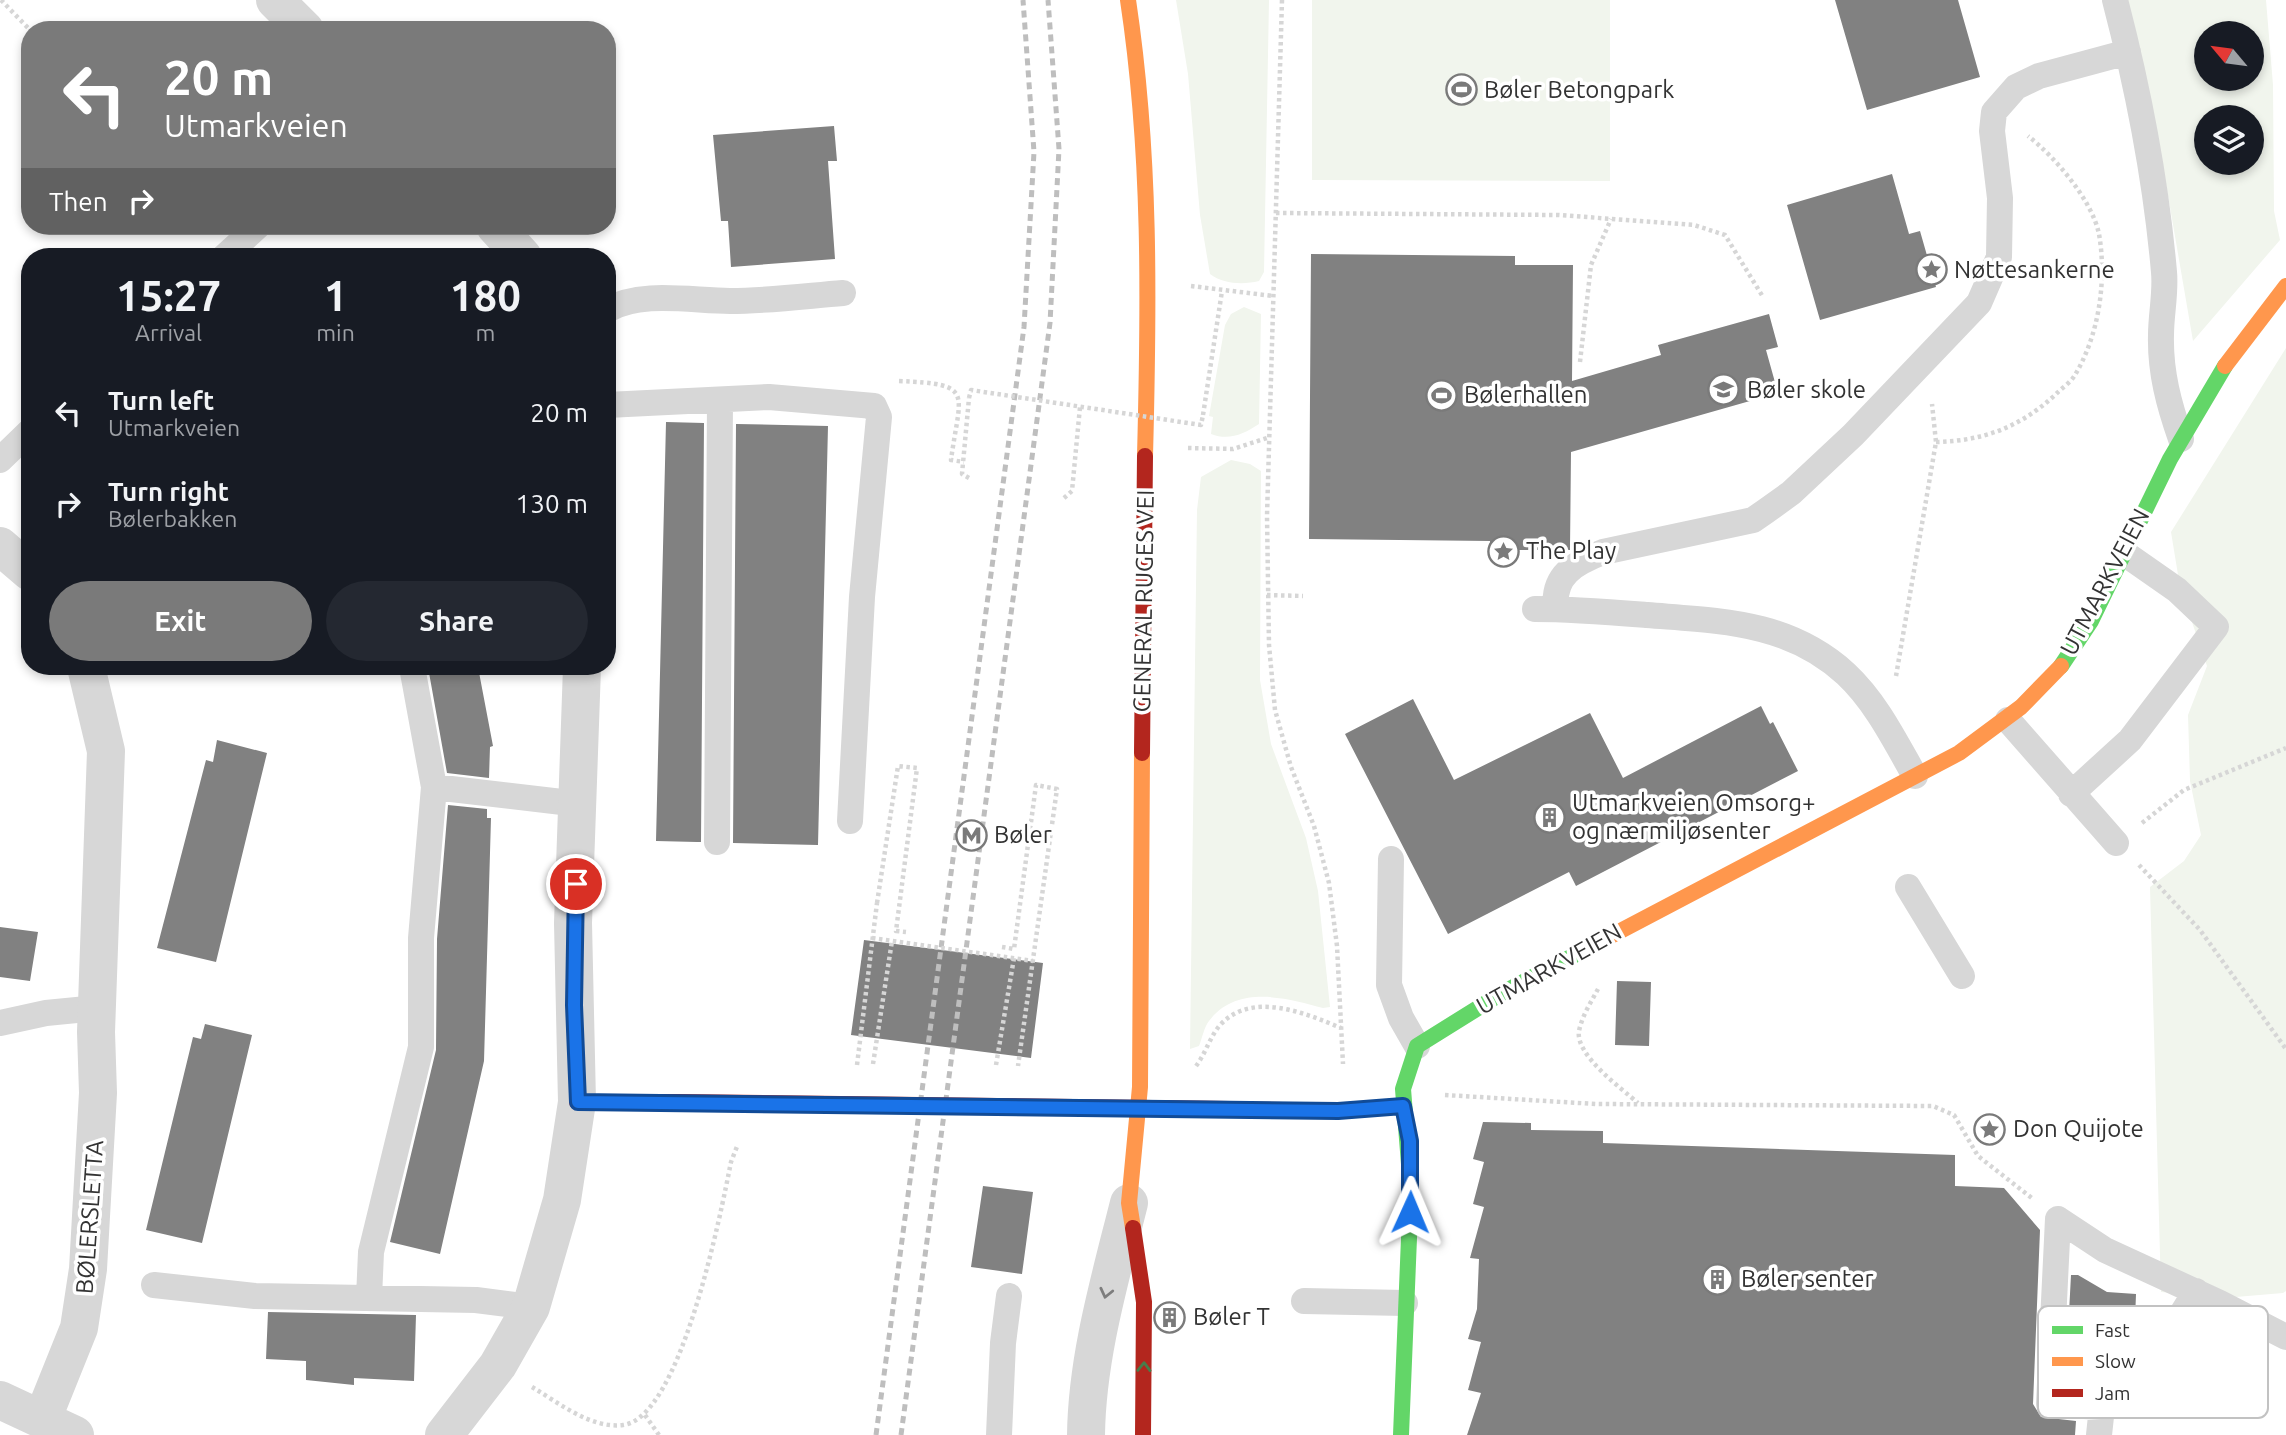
<!DOCTYPE html>
<meta charset="utf-8">
<style>
body{margin:0;font-family:Ubuntu,sans-serif;background:#242831;color:#f1f3f6;height:100vh;display:flex;flex-direction:column;font-size:26px;white-space:nowrap}
*{box-sizing:border-box;margin:0}
p{font-size:23px;color:#9ea1a6}
.icon{flex:none;width:38px;height:38px;fill:none;stroke:currentColor;stroke-width:2;stroke-linecap:round;stroke-linejoin:round}
.map{position:relative;flex:1;overflow:hidden}
.drawer{position:absolute;left:21px;top:248px;width:595px;height:427px;display:flex;flex-direction:column;background:#171b24;border-radius:28px;box-shadow:0 4px 10px #0003}
.drawer>*{flex:none}
.hud{position:absolute;left:21px;top:21px;width:595px;height:214px;border-radius:28px;box-shadow:0 4px 10px #0003;background:#7a7a7a;color:#fff;overflow:hidden}
.needle{width:46px;rotate:299deg}
.tools{position:absolute;left:2194px;top:21px;display:grid;gap:14px}
.tools a{display:grid;place-items:center;width:70px;height:70px;border-radius:50%;background:#171b24;box-shadow:0 4px 10px #0003;font-size:35px}
.pin{position:absolute;display:grid;place-items:center;width:60px;height:60px;color:#fff;margin:-30px;border:4px solid #fff;border-radius:50%;box-shadow:0 2px 7px #0007}
.me{position:absolute;width:77px;margin:-38px;rotate:1deg;stroke-linejoin:round;filter:drop-shadow(0 0 5px #0008)}
.turn{display:flex;align-items:center;gap:24px;height:147px;padding:0 28px;font-size:32px}
.turn .icon{width:91px;height:91px;stroke-width:2.5}
.turn b{display:block;font-size:49px;line-height:60px}
.then{display:flex;align-items:center;height:66px;padding:0 28px;background:#0003;gap:14px;font-size:26px}
.eta{display:flex;justify-content:space-evenly;align-items:center;height:119px;text-align:center}
.eta b{font-size:42px;font-weight:700;line-height:49px}
.cta{display:flex;gap:14px;margin-top:auto;padding:14px 28px}
.cta a{flex:1;height:80px;border-radius:42px;background:#7a7a7a;color:#fff;font-size:28px;font-weight:700;line-height:80px;text-align:center}
.cta a+a{background:#242831;color:#f1f3f6}
ul{padding:0;list-style:none}
li{display:flex;align-items:center;gap:21px;height:91px;padding:0 28px}
li div{flex:1}
li b{display:block;font-size:26px}
li em{font-style:normal}
.map>svg:first-child{display:block}
.green{fill:#f1f5ed;fill-rule:evenodd}
.building{fill:#818181}
.lines{fill:none;stroke-linecap:round;stroke-linejoin:round}
.path{stroke:#d6d6d6;stroke-width:4.5;stroke-dasharray:3.5 3.5;stroke-linecap:butt}
.lane{stroke:#d7d7d7;stroke-width:26}
.street{stroke:#d7d7d7;stroke-width:38}
.fast{stroke:#63d668;stroke-width:16}
.slow{stroke:#ff974d;stroke-width:16}
.jam{stroke:#b3261e;stroke-width:16}
.rail{stroke:#bebebe;stroke-width:5;stroke-dasharray:7 5;stroke-linecap:butt}
.path-bridge{stroke:#d6d6d6;stroke-width:4.5;stroke-dasharray:3.5 3.5;stroke-linecap:butt}
.jam-bridge{stroke:#b3261e;stroke-width:16}
.oneway{stroke:#7d7d7d}
.oneway2{stroke:#497c4b}
.route-casing{stroke:#114b97;stroke-width:18}
.route{stroke:#1a73e8;stroke-width:12}
.labels{text-anchor:middle;stroke-width:7;stroke-linejoin:round;paint-order:stroke}
.poi-label{font-size:24px;fill:#333;stroke:#fff;text-anchor:start}
.street-label{font-size:24px;fill:#333;stroke:#fff}
.key{fill:#fff;stroke:#c2c2c2;stroke-width:2}
.key-label{font-size:19px;fill:#333}
</style>
<div class="map">
<svg width="2286" height="1435" viewBox="0 0 2286 1435">
<rect width="100%" height="100%" fill="#fff"/>
<path class="green" d="M1176 0H1269L1264 272 1259 281C1243 285 1223 284 1210 274L1200 215 1188 74Z
M1312 0H1610V181L1312 180Z
M2126 0H2266L2273 85 2274 211 2280 240 2193 341 2160 149ZM2207 33H2252V79H2207ZM2207 117H2252V163H2207Z
M1244 307 1261 314 1259 424C1244 434 1229 441 1211 434L1213 417 1209 416 1225 325 1231 314Z
M2286 348V1291L2283 1293 2224 1298 2161 1292 2150 887 2184 861 2201 835 2190 781 2188 715 2207 666 2180 587 2171 532Z
M1231 460 1250 464 1261 471 1260 680 1271 744 1306 838 1318 891 1330 1007 1323 1008C1287 998 1237 984 1209 1021 1204 1027 1202 1039 1199 1046L1190 1049 1197 510 1201 477Z"/>
<path class="building" d="M1835 0H1958L1980 77 1867 110Z
M834 126 837 161H828L835 259 731 267 728 221H721L713 135Z
M1892 174 1909 234 1920 231 1936 287 1820 320 1787 205Z
M1311 254 1515 256V265H1573L1572 381 1661 355 1658 345 1769 314 1778 347 1766 350 1778 393 1571 452 1570 550H1490V541L1309 539Z
M666 422 704 423 701 842H697L656 841Z
M736 424 828 426 818 845 733 843Z
M428 667H478L493 746 490 747 489 778 447 773Z
M1413 699 1454 780 1590 713 1623 778 1761 706 1770 724 1773 722 1798 771 1576 886 1569 872 1448 934 1345 734Z
M217 740 267 753 216 962 157 948 206 760 213 762Z
M448 805 487 809V818H491L484 1061 440 1254 390 1242 436 1050 437 939Z
M0 927 38 932 30 981 0 977Z
M864 940 1043 963 1031 1058 851 1035Z
M1617 981 1651 982 1649 1046 1615 1045Z
M205 1024 252 1035 202 1243 146 1230 193 1037 201 1039Z
M1483 1122 1531 1123V1130L1603 1131V1143L1955 1155V1186L2004 1188 2040 1230 2033 1404 2041 1417 2076 1421 2075 1435H1467L1481 1393 1468 1390 1481 1342 1468 1339 1477 1309 1479 1259 1470 1258 1484 1207 1473 1204 1484 1162 1473 1159Z
M983 1186 1033 1192 1022 1274 971 1267Z
M2071 1275H2078L2107 1292 2136 1294 2132 1397 2065 1389Z
M268 1312 416 1315 414 1381 354 1378V1385L306 1380V1361L266 1359Z"/>
<g class="lines">
<path class="path" d="M1 0 30 30
M1282 0 1267 516 1269 645 1275 710 1291 767 1314 826 1329 883 1337 946 1343 1064
M1276 213 1559 215 1694 225 1725 235 1763 297
M1191 286 1273 296
M1580 362 1591 265 1611 219
M899 381C976 384 960 392 951 460L964 462
M1203 415 1222 291
M1936 442C1983 441 2021 427 2056 394 2062 388 2071 382 2075 375 2099 335 2107 280 2099 234 2092 200 2055 157 2028 136
M1188 448 1233 449 1270 437
M969 478 962 474 969 398
M1064 498 1072 491 1080 407
M1267 595 1303 596
M1896 676 1936 442 1932 404
M2142 823 2184 790 2286 748
M2139 865 2200 930 2286 1049
M877 903 898 766 917 768 896 931 906 932
M1002 947 1014 949 1036 785 1057 789 1018 1066
M1598 989C1591 1002 1582 1016 1579 1031 1575 1055 1621 1088 1638 1103
M873 1064 892 941
M996 1065 1014 958
M1196 1066C1206 1053 1210 1036 1221 1024 1253 991 1305 1013 1341 1028
M1445 1095 1596 1104 1933 1106 1954 1115 1978 1156 2033 1199
M532 1387C559 1403 591 1429 623 1425 681 1418 721 1212 731 1162L738 1144
M645 1415 659 1435"/>
<path class="lane" d="M2115 0C2138 88 2156 181 2164 272 2166 293 2161 314 2161 335 2160 372 2169 405 2181 439
M224 257 258 226
M607 310C641 290 692 301 730 301 768 301 806 296 843 293
M607 405 769 397 874 406 879 417 862 597 850 821
M0 460 30 431
M1535 609C1572 609 1609 612 1647 615 1720 621 1788 621 1846 674 1876 702 1895 741 1915 776
M1556 609C1552 575 1575 563 1603 552L1753 520 1766 511 1791 493 1853 435 1979 303 1999 257 2000 198 1992 131 1994 112 2016 87 2039 76 2128 52
M2008 720 2116 843
M434 787 579 804
M2071 794 2130 740 2216 627 2177 590 2124 553
M717 842 720 401
M1391 859 1389 985 1401 1018 1417 1046
M1908 887 1962 976
M0 1023 46 1013 97 1008
M2058 1219 2049 1404 2102 1407 2099 1435
M2058 1219 2105 1250 2220 1303 2286 1337
M154 1285 255 1296 476 1300 531 1307
M369 1298 371 1252 421 1047V938L434 787 412 667
M1304 1301 1405 1303
M2153 1351 2163 1344 2196 1291
M999 1435 1003 1343 1009 1296"/>
<path class="street" d="M275 0 305 30
M495 226 523 257
M0 546 30 572
M0 1400 75 1435
M42 1420 79 1328 88 1269 98 1093 96 1032 106 751 86 667
M444 1435 498 1365 531 1307 562 1200 577 1102 573 923 582 667
M1086 1435C1087 1357 1110 1279 1129 1203"/>
<path class="fast" d="M2061 666 2091 621 2170 459 2225 366
M1401 1435 1411 1189 1403 1089 1417 1046 1502 993 1588 948"/>
<path class="slow" d="M1128 0C1151 153 1149 302 1145 456
M2225 366 2286 286
M1588 948 1959 753 2021 707 2061 666
M1230 1109 1338 1111 1403 1106
M1133 1228 1129 1203 1140 1087 1142 753"/>
<path class="jam" d="M1142 753 1145 456
M577 1102H677
M1133 1228 1144 1302 1143 1435"/>
<path class="rail" d="M876 1435 1024 327 1034 152 1023 0
M901 1435 1050 323 1059 149 1048 0"/>
<path class="path-bridge" d="M969 398 971 390 1201 425 1203 415
M872 938 1033 961
M857 1065 877 903"/>
<path class="jam-bridge" d="M677 1102 1230 1109"/>
</g>
<defs><path id="oneway-chevron" d="M-2-3.5L2.5 0L-2 3.5" fill="none" stroke-width="1.6" stroke-linecap="round" stroke-linejoin="round" transform="scale(1.75)"/></defs>
<use class="oneway" href="#oneway-chevron" transform="translate(1106 1293) rotate(103)"/>
<use class="oneway2" href="#oneway-chevron" transform="translate(1144 1367) rotate(-89)"/>
<g class="lines">
<defs>
<path id="route" d="M576 884 574 1005 578 1102 1338 1111 1403 1106 1410 1141V1212"/>
</defs>
<use href="#route" class="route-casing"/>
<use href="#route" class="route"/>
</g>
<defs>
<symbol id="stadium-ring" viewBox="-11 -11 22 22"><circle r="9.5" fill="#fff" stroke="#7a7a7a" stroke-width="1.5"/><path d="M0-5a6.5 5 0 1 0 0 10a6.5 5 0 1 0 0-10ZM-3.5-1.8h7v3.6h-7Z" fill="#7a7a7a"/></symbol>
<symbol id="sight-ring" viewBox="-11 -11 22 22"><circle r="9.5" fill="#fff" stroke="#7a7a7a" stroke-width="1.5"/><path d="M0-6L1.8-2.2L6-1.7L2.9 1.2L3.7 5.4L0 3.3L-3.7 5.4L-2.9 1.2L-6-1.7L-1.8-2.2Z" fill="#7a7a7a"/></symbol>
<symbol id="school-ring" viewBox="-11 -11 22 22"><circle r="9.5" fill="#fff" stroke="#7a7a7a" stroke-width="1.5"/><path d="M0-5L7-2L0 1L-7-2ZM-4 1L0 2.5L4 1V4Q0 6-4 4Z" fill="#7a7a7a"/></symbol>
<symbol id="building-ring" viewBox="-11 -11 22 22"><circle r="9.5" fill="#fff" stroke="#7a7a7a" stroke-width="1.5"/><path d="M-4-6H4V6H1V3H-1V6H-4ZM-2.5-4.3h1.7v1.8h-1.7ZM.8-4.3h1.7v1.8H.8ZM-2.5-1h1.7V.8h-1.7ZM.8-1h1.7V.8H.8Z" fill="#7a7a7a"/></symbol>
<symbol id="metro-ring" viewBox="-11 -11 22 22"><circle r="9.5" fill="#fff" stroke="#7a7a7a" stroke-width="1.5"/><path d="M-5.5 5V-5H-3L0 0L3-5H5.5V5H3V-.5L0 4L-3-.5V5Z" fill="#7a7a7a"/></symbol>
</defs>
<g fill-rule="evenodd">
<use href="#stadium-ring" x="1444" y="72" width="35" height="35"/>
<use href="#sight-ring" x="1914" y="252" width="35" height="35"/>
<use href="#school-ring" x="1706" y="372" width="35" height="35"/>
<use href="#stadium-ring" x="1424" y="378" width="35" height="35"/>
<use href="#sight-ring" x="1486" y="534" width="35" height="35"/>
<use href="#building-ring" x="1532" y="800" width="35" height="35"/>
<use href="#metro-ring" x="954" y="818" width="35" height="35"/>
<use href="#sight-ring" x="1972" y="1112" width="35" height="35"/>
<use href="#building-ring" x="1700" y="1262" width="35" height="35"/>
<use href="#building-ring" x="1152" y="1300" width="35" height="35"/>
</g>
<g class="labels">
<g class="poi-label">
<text x="1484" y="98">Bøler Betongpark</text>
<text x="1954" y="278">Nøttesankerne</text>
<text x="1747" y="398">Bøler skole</text>
<text x="1464" y="403">Bølerhallen</text>
<text x="1526" y="559">The Play</text>
<text x="1572" y="811">Utmarkveien Omsorg+<tspan x="1572" dy="28">og nærmiljøsenter</tspan></text>
<text x="994" y="843">Bøler</text>
<text x="2013" y="1137">Don Quijote</text>
<text x="1741" y="1287">Bøler senter</text>
<text x="1193" y="1325">Bøler T</text>
</g>
<g class="street-label">
<text transform="translate(2105 582) rotate(-62)" y="8">UTMARKVEIEN</text>
<text transform="translate(1144 601) rotate(-89)" y="8">GENERAL RUGES VEI</text>
<text transform="translate(1549 969) rotate(-29)" y="8">UTMARKVEIEN</text>
<text transform="translate(90 1217) rotate(-86)" y="8">BØLERSLETTA</text>
</g>
</g>
<rect x="2038" y="1306" width="230" height="112" rx="10" class="key"/>
<rect x="2052" y="1326" width="31" height="8" fill="#63d668"/>
<rect x="2052" y="1357" width="31" height="9" fill="#ff974d"/>
<rect x="2052" y="1389" width="31" height="8" fill="#b3261e"/>
<g class="key-label">
<text x="2095" y="1337">Fast</text>
<text x="2095" y="1368">Slow</text>
<text x="2095" y="1400">Jam</text>
</g>
</svg>
<div class="tools">
<a><svg class="needle" viewBox="-14 -14 28 28"><path d="M0-13l5 13h-10z" fill="#e53935"/><path d="M0 13l5-13h-10z" fill="#9ea1a6"/></svg></a>
<a><svg class="icon" aria-label="layers" viewBox="0 0 24 24"><path d="M12 4l9 5-9 5-9-5zM3 14l9 5 9-5"/></svg></a>
</div>
<div class="pin" style="left:576px;top:884px;background:#d93025"><svg class="icon" aria-label="arrive" viewBox="0 0 24 24"><path d="M6 21V4h12l-3 4 3 4H6"/></svg></div>
<svg class="me" style="left:1410px;top:1212px" viewBox="-20 -20 40 40"><path d="M0-17L14 15 0 8-14 15z" fill="#1a73e8" stroke="#fff" stroke-width="4"/></svg>
<div class="hud">
<div class="turn"><svg class="icon" aria-label="left" viewBox="0 0 24 24"><path d="M17 20v-9H6M10 6l-5 5 5 5"/></svg><div><b>20 m</b>Utmarkveien</div></div>
<div class="then">Then<svg class="icon" aria-label="right" viewBox="0 0 24 24"><path d="M7 20v-9h11M14 6l5 5-5 5"/></svg></div>
</div>
<section class="drawer">
<div class="eta">
<div><b>15:27</b><p>Arrival</p></div>
<div><b>1</b><p>min</p></div>
<div><b>180</b><p>m</p></div>
</div>
<ul>
<li><svg class="icon" aria-label="left" viewBox="0 0 24 24"><path d="M17 20v-9H6M10 6l-5 5 5 5"/></svg><div><b>Turn left</b><p>Utmarkveien</p></div><em>20 m</em></li>
<li><svg class="icon" aria-label="right" viewBox="0 0 24 24"><path d="M7 20v-9h11M14 6l5 5-5 5"/></svg><div><b>Turn right</b><p>Bølerbakken</p></div><em>130 m</em></li>
</ul>
<div class="cta"><a>Exit</a><a>Share</a></div>
</section>
</div>
